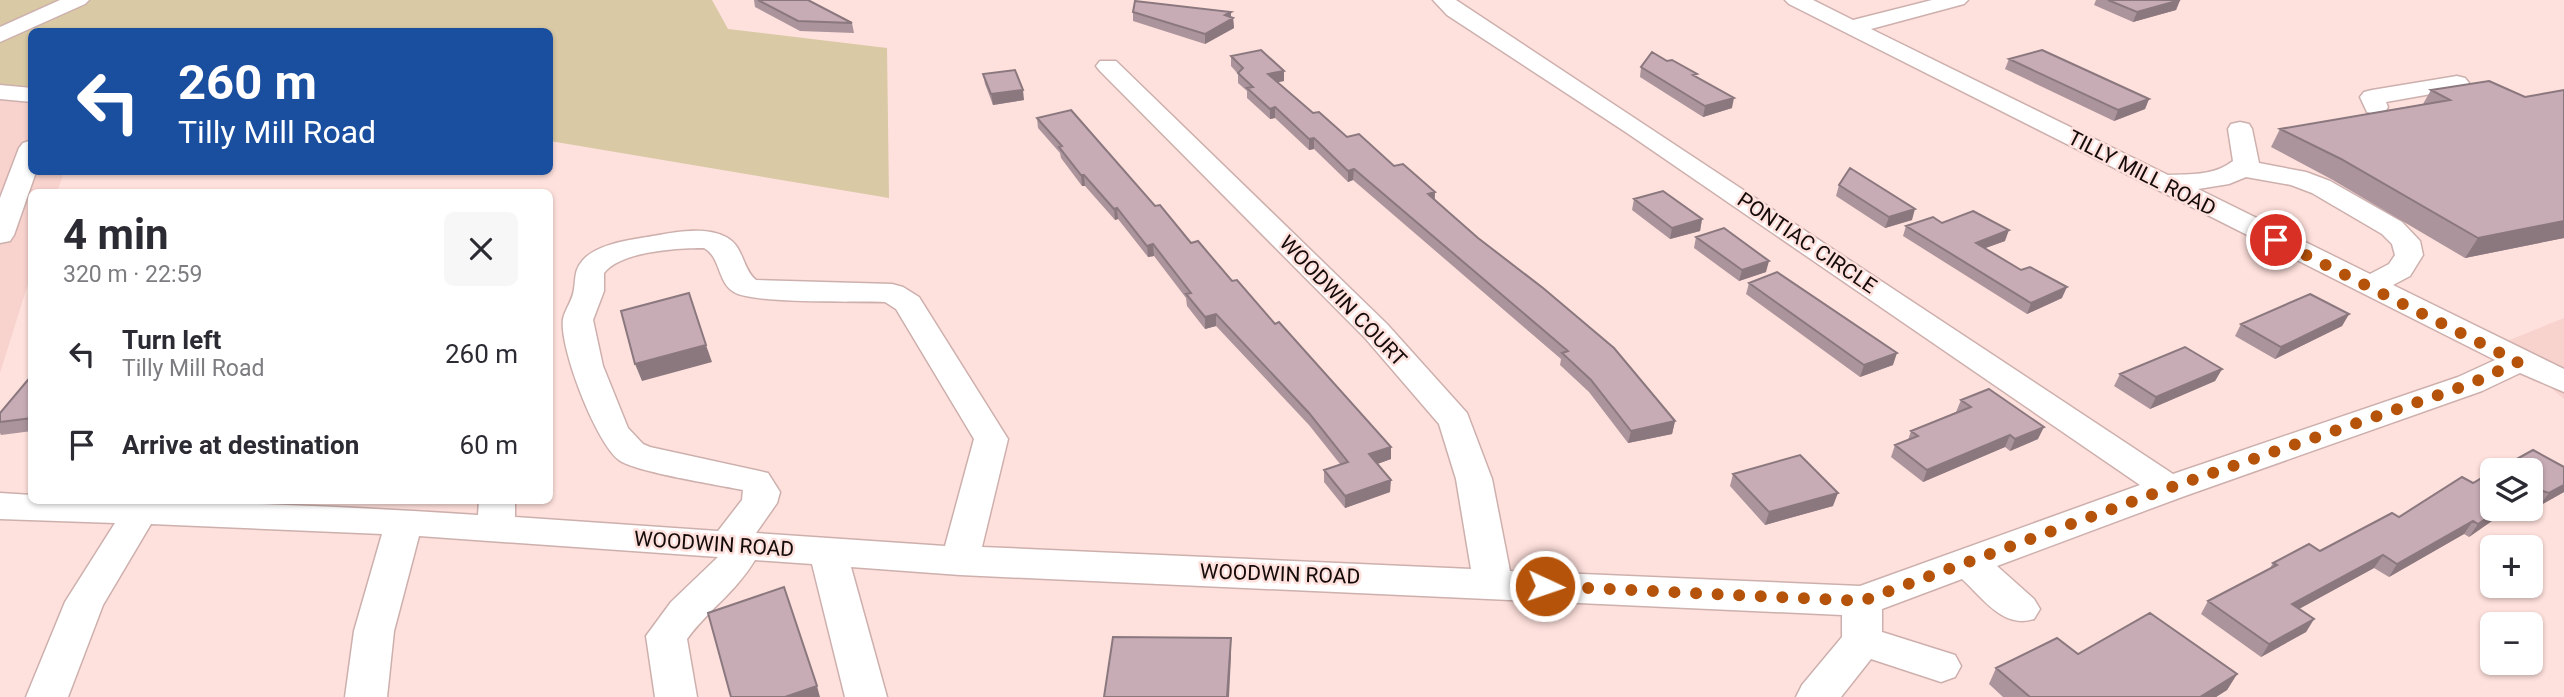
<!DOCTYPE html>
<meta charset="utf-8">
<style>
body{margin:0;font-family:Roboto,sans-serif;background:#f7f7f7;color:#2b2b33;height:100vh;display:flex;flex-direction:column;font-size:26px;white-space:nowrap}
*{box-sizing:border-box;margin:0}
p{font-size:23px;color:#7c7c81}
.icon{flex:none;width:38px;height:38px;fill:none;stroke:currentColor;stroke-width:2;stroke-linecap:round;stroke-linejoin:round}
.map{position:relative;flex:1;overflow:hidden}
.details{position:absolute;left:28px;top:189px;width:525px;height:315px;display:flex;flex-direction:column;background:#fff;border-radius:10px;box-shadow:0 2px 5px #0004}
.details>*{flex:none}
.guide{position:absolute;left:28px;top:28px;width:525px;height:147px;border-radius:10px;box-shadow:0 2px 5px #0004;background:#1a4fa0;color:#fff;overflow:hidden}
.buttons{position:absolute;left:2480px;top:458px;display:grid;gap:14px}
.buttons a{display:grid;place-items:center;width:63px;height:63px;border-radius:10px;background:#fff;box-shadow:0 2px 5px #0004;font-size:35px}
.pin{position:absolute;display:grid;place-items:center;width:60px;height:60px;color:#fff;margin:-30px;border:4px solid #fff;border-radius:50%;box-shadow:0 2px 7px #0007}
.me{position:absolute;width:77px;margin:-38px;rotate:93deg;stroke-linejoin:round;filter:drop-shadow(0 0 5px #0008)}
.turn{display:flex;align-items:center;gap:24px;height:147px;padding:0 35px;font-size:32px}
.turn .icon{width:91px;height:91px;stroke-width:2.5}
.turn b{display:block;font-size:49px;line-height:60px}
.round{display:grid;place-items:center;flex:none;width:74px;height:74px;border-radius:10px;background:#f7f7f7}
.headline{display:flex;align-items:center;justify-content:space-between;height:119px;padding:0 35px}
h1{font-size:42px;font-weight:700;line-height:52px}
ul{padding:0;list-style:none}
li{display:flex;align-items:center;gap:21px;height:91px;padding:0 35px}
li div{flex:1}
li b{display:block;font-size:26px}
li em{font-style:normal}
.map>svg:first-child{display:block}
.built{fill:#f8d2cd}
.green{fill:#d9c9a5}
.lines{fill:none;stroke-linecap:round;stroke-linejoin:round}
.minor-casing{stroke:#cdb0ad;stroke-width:3}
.minor{fill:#fff;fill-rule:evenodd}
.wall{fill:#ab949c}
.shaded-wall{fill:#8b787f}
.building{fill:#c7acb5;stroke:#8b787f;stroke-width:2}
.route{stroke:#b45309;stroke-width:12;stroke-dasharray:0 21.6}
.labels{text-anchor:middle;stroke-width:5;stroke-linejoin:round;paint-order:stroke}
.street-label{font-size:21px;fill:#140b0a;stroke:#fee0dc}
</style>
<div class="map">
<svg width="2564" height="697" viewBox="0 0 2564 697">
<rect width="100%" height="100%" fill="#fee0dc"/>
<path class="built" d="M31 62 32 172H64L57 192H32L31 274 0 373V67Z
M2564 318V399L2500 344Z"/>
<path class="green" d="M0 0H712L728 29 887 48 889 198 550 141V32H32L31 98 0 97Z"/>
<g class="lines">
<defs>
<path id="minor" d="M60 0H89L85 4 0 42V27Z
M1433 0H1456L2173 474 2458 377 2495 360 1789 4 1785 0H1813L1853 20 1932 0H1968L1964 4 1871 29 2168 175C2190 174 2214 176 2233 161L2228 129 2231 124 2240 122 2249 124 2252 129 2259 163 2306 172 2330 181 2402 222 2420 241 2423 255 2410 276 2393 285 2564 369V392L2520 373 2482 391 2182 497 1997 566 2034 599 2040 609 2034 619C2003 629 1983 598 1962 579L1882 609V632L1955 655 1961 666 1955 677 1941 682 1871 659 1841 697H1796L1802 685 1842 637V615L960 575 851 567 887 697H845L812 564 755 560C735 593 709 609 687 639L697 697H655L646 636 671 602 718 557 419 536 394 631 387 697H345L354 631 382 534 151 524 103 605 68 697H26L65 602 115 523 0 519V493L32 495V500C181 500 329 505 478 515L479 500H515V517L718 531 742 500 743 490C719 485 635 472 619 460 596 443 559 347 563 319 565 309 573 300 574 289 576 277 574 270 583 260 598 243 632 240 653 236 676 232 705 226 726 237 744 246 742 269 756 280L892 284 903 287 919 297 1008 439 982 547 1471 569 1456 479 1439 424 1365 338 1100 71 1096 66 1100 61H1116L1387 324 1467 413 1492 479 1510 571 1860 586 2140 485 1627 133 1447 15ZM2246 177 2291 185 2312 193 2382 234 2392 244 2395 255 2389 264 2370 274 2198 189 2229 184ZM704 248C721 257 717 282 734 292 753 304 857 301 885 302L896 309 974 439 945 546 756 533 777 503 780 492 768 473 650 447 643 444 628 428 603 366 593 320 604 291V273C621 251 678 248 704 248Z
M2457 76 2465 78 2469 83 2465 88 2386 102 2388 107 2385 112 2376 114 2367 112 2360 97 2364 92 2372 90Z
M0 85 32 88V102L0 99Z
M32 140V172H36L14 235 10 241 0 243V198L19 148 23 143Z"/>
</defs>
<use href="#minor" class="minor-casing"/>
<use href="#minor" class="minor"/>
</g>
<path class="wall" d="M754 0H808L852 23 854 33 800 31 755 7Z
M2096 0H2180L2176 10 2133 22 2094 5Z
M1133 12H1231V17L1233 18 1234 28 1205 44 1133 21Z
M1231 56 1284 81 1278 82 1313 113 1347 137 1435 192V200L1675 421 1672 434 1628 443 1589 392 1560 365 1561 359 1353 180 1348 182 1314 149 1309 150 1275 118 1270 119 1247 98V91L1238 83V74L1231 66Z
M2009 59 2149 99 2145 109 2114 121 2005 69Z
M1667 61 1696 77 1732 108 1703 117 1640 77 1641 67Z
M983 74 1024 100 993 105 985 84Z
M2431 90 2525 97 2564 90V238L2465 258 2331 179 2271 147 2280 129 2423 104Z
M1037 118 1155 206 1191 243 1275 324 1391 447V459L1377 464 1390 492 1345 508 1324 482V470L1340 464 1309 425 1216 326 1205 329 1187 306 1186 298 1154 256 1148 257 1118 219 1115 220 1085 186H1082L1061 158 1060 153 1038 128Z
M1839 185 1912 220 1885 228 1836 196Z
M1634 199 1702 219 1700 231 1670 239 1632 210Z
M1942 223 2005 241 1985 248 2062 298 2027 314 1903 236 1906 226Z
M1696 237 1766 272 1739 281 1694 248Z
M1749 283 1893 365 1860 377 1746 294Z
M2349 314 2342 326 2275 359 2235 336 2241 324Z
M2222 369 2215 381 2150 409 2114 386 2120 374Z
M32 375V431L1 435 0 433V413Z
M1961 400 2038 439 2010 451 2005 447 1923 482 1891 457 1895 445 1908 440 1911 431 1956 412Z
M2530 471 2564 492 2539 506 2534 503 2530 505Z
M1733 474 1833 506 1765 525 1730 486Z
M2473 483 2492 509H2509L2469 537 2464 534 2389 577 2374 568 2299 609 2314 619 2306 632 2261 657 2201 614 2208 601 2270 568 2273 563 2320 551 2399 517Z
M1996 668 2237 674 2227 690 2216 697H2003L1989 684Z"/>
<path class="shaded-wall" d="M2180 0 2176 10 2133 22 2137 12Z
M1231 12V19L1233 18 1234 28 1205 44V34L1225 15Z
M1284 71V81L1269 84 1268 74Z
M1023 90 1024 100 993 105 991 94Z
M1734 98 1732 108 1703 117 1705 106Z
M2149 99 2145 109 2114 121 2118 110Z
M1275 107V118L1270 119V109Z
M1314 138V149L1309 150V139Z
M1354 169 1353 180 1348 182V171Z
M1081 175H1084L1085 186H1082Z
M1435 192 1434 203 1428 194Z
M1117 208 1118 219 1115 220 1114 209Z
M1915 209 1912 220 1885 228 1889 217Z
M1702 219 1700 231 1670 239 1672 228Z
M2564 221V238L2465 258 2478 238Z
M2009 230 2005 241 1972 253 1976 243Z
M1153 244 1154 256 1148 257 1147 246Z
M1769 261 1766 272 1739 281 1742 270Z
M2067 287 2062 298 2027 314 2031 303Z
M1216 314V326L1205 329V317Z
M2349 314 2342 326 2275 359 2281 347Z
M706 345 712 362 642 381 635 364Z
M1897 353 1893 365 1860 377 1864 365Z
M2222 369 2215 381 2150 409 2156 397Z
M1675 421 1672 434 1628 443 1631 431Z
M2044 427 2038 439 2010 451 2015 439Z
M2010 435 2005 447 1923 482 1927 470Z
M1391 447V459L1369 467V454Z
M1391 480 1390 492 1345 508V496Z
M2564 485V492L2539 506 2549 493Z
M2543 491 2534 503 2530 505V500L2533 496Z
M1838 493 1833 506 1765 525 1769 512Z
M2500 509H2509L2469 537 2478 524Z
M2473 521 2464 534 2389 577 2397 564Z
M2383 555 2374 568 2284 617 2292 604Z
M2314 619 2306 632 2261 657 2269 644Z
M1231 638V656L1229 697H1227Z
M2237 674 2227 690 2216 697H2200Z
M817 686 820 697H785Z"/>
<path class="building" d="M758 0H808L852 23 798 21Z
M2108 0H2180L2137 12Z
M1135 1 1231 12 1225 15 1233 18 1205 34 1133 12Z
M1261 50 1284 71 1268 74 1313 113 1319 112 1347 137 1359 134 1394 166 1403 164 1435 192 1428 194 1478 238 1543 288 1614 348 1675 421 1631 431 1591 380 1562 353 1568 351 1354 169 1348 171 1314 138 1309 139 1275 107 1270 109 1247 88 1253 87 1238 73 1243 68 1231 56Z
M2042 50 2149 99 2118 110 2009 59Z
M1652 52 1667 61 1672 60 1697 74 1693 75 1734 98 1705 106 1641 67Z
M1015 70 1023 90 991 94 983 74Z
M2489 81 2525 97 2564 90V221L2478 238 2341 159 2280 129 2450 100 2431 90Z
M1071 110 1155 206 1160 205 1191 243 1198 241 1232 281 1237 280 1275 324 1279 322 1391 447 1369 454 1391 480 1345 496 1324 470 1348 462 1309 413 1216 314 1205 317 1186 294 1191 293 1153 244 1147 246 1117 208 1114 209 1084 175H1081L1059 147 1062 146 1037 118Z
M1850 168 1915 209 1889 217 1839 185Z
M1663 191 1702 219 1672 228 1634 199Z
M1973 211 2009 230 1976 243 2021 270 2030 267 2067 287 2031 303 1906 226 1933 217 1942 223Z
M1724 228 1769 261 1742 270 1696 237Z
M1777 272 1897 353 1864 365 1749 283Z
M689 293 706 345 635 364 621 311Z
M2310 294 2349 314 2281 347 2241 324Z
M2185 347 2222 369 2156 397 2120 374Z
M32 375V418L0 422V413Z
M1989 389 2044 427 2015 439 2010 435 1927 470 1895 445 1918 436 1911 431 1971 407 1961 400Z
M2533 450 2564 467V485L2549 493 2543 491 2533 496 2530 495V471H2495Z
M1800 455 1838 493 1769 512 1733 474Z
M2492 472V509H2500L2478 524 2473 521 2397 564 2383 555 2292 604 2314 619 2269 644 2208 601 2277 565 2273 563 2309 544 2320 551 2392 513 2399 517 2462 477 2473 483Z
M784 587 817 686 785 697H731L708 613Z
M2150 613 2237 674 2200 697H2030L1996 668 2057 638 2078 654Z
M1113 637 1231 638 1227 697H1104Z"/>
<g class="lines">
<path class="route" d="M1545 586 1862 601 2169 488 2470 384 2518 362 2276 240"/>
</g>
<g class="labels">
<g class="street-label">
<text transform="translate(2142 173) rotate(27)" y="7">TILLY MILL ROAD</text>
<text transform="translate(1807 243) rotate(34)" y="7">PONTIAC CIRCLE</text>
<text transform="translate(1343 301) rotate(46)" y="7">WOODWIN COURT</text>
<text transform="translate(714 544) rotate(4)" y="7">WOODWIN ROAD</text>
<text transform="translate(1280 574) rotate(2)" y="7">WOODWIN ROAD</text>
</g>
</g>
</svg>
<div class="buttons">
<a><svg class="icon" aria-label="layers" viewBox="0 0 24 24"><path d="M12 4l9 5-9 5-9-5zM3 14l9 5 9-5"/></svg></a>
<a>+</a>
<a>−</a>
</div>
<div class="pin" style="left:2276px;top:240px;background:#d93025"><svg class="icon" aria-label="arrive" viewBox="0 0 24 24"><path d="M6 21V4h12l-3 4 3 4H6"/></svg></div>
<svg class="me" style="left:1545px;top:586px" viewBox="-20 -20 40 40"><circle r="17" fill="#b45309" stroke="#fff" stroke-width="3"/><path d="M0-11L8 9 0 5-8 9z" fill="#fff"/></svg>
<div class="guide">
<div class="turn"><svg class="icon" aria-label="left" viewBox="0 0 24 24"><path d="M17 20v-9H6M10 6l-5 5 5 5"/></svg><div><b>260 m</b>Tilly Mill Road</div></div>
</div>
<section class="details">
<div class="headline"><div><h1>4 min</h1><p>320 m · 22:59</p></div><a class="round"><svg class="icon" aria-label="close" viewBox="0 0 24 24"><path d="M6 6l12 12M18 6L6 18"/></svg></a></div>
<ul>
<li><svg class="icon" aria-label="left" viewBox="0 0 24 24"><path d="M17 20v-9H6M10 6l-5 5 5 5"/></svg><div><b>Turn left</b><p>Tilly Mill Road</p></div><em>260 m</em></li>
<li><svg class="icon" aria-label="arrive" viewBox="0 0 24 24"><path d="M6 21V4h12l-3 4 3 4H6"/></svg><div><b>Arrive at destination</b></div><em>60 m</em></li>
</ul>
</section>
</div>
